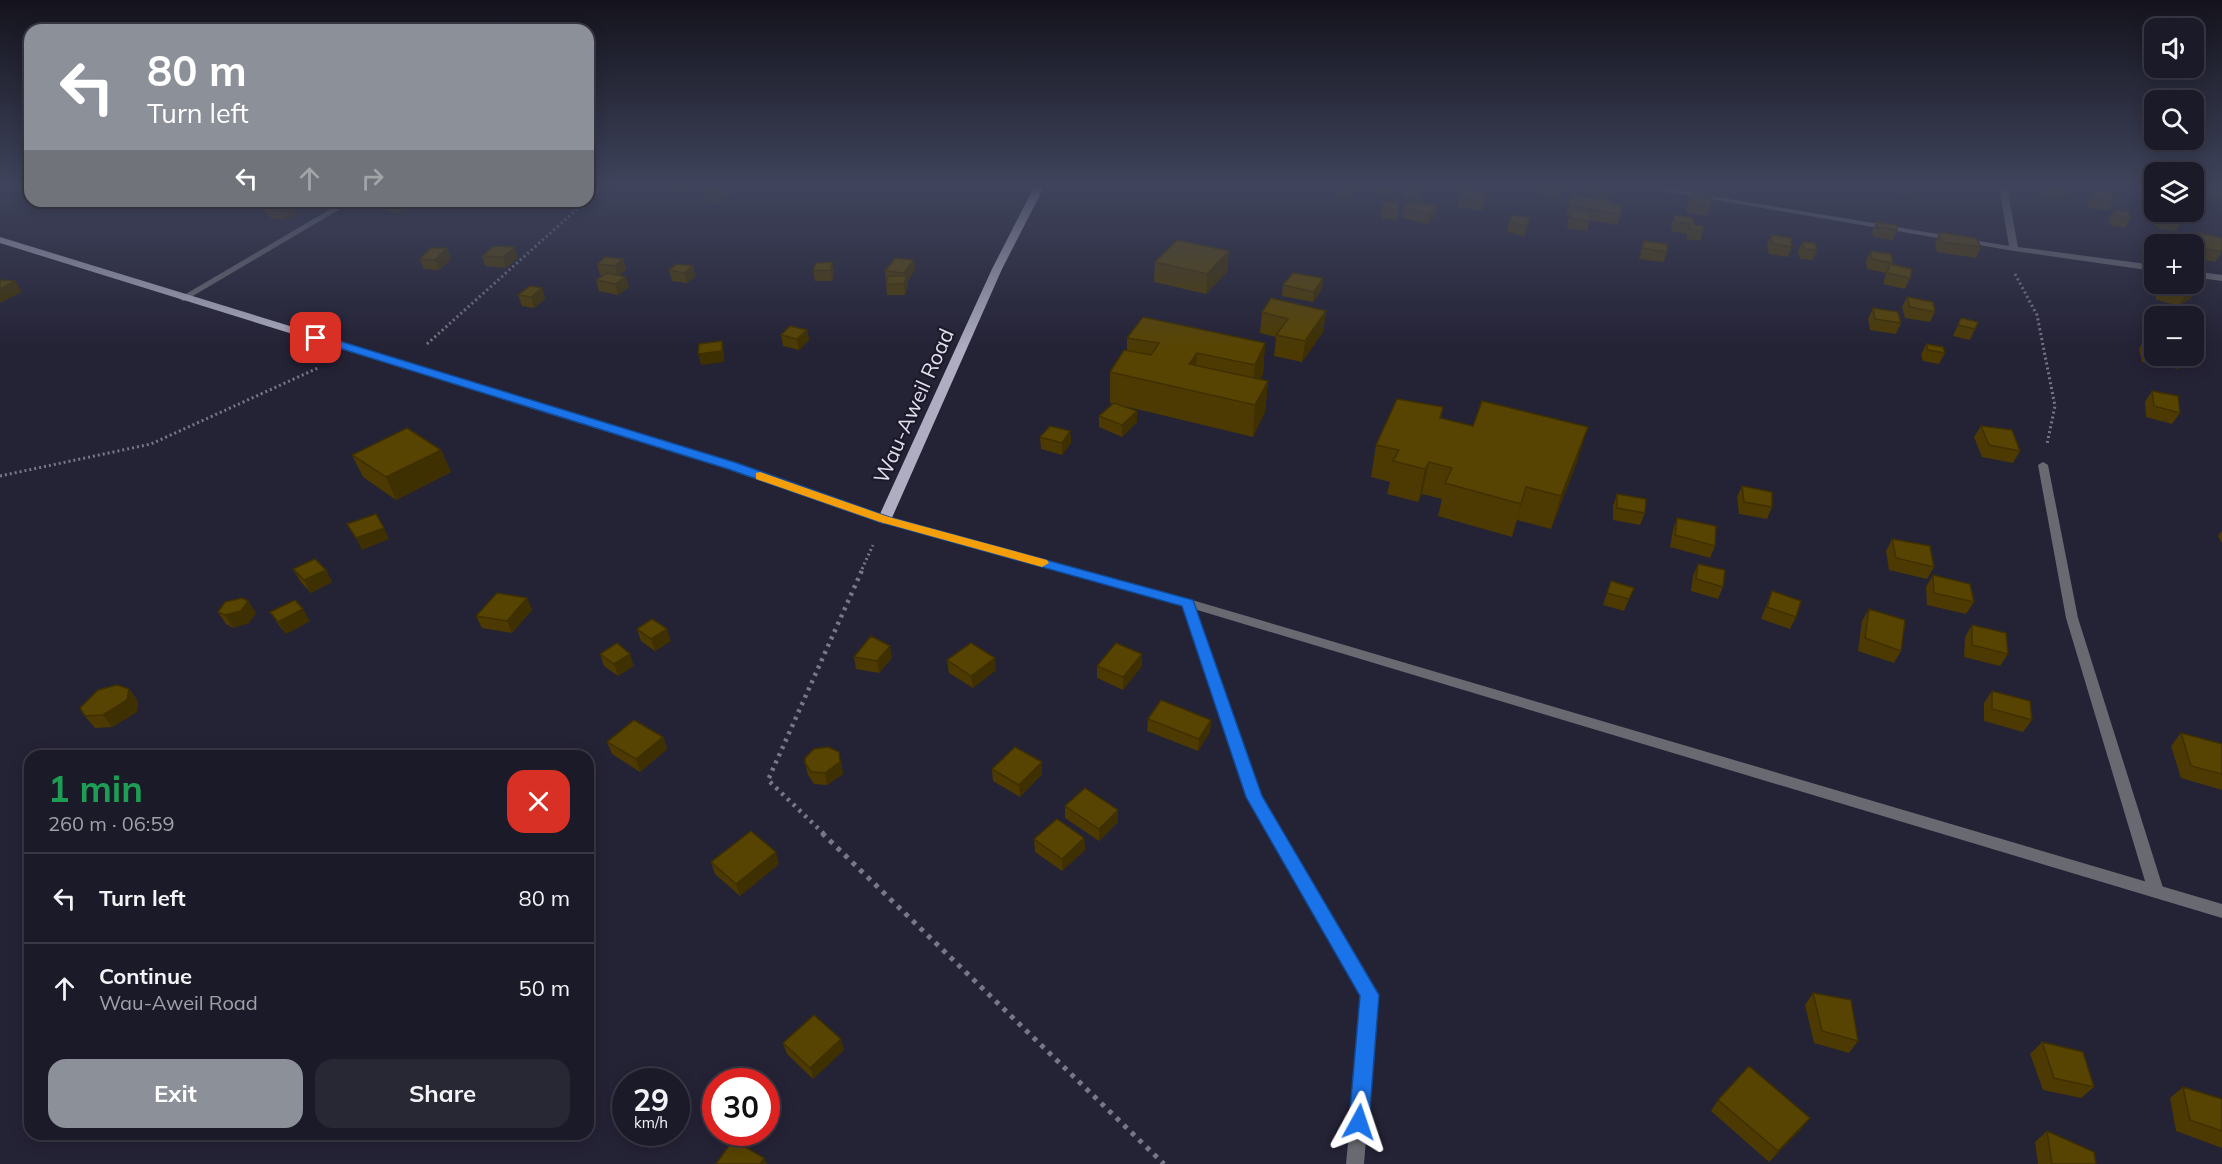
<!DOCTYPE html>
<meta charset="utf-8">
<style>
body{margin:0;font-family:Mulish,sans-serif;background:#282734;color:#f1f3f6;height:100vh;display:flex;flex-direction:column;font-size:22px;white-space:nowrap}
*{box-sizing:border-box;margin:0}
p{font-size:20px;color:#a0a1a8}
.icon{flex:none;width:33px;height:33px;fill:none;stroke:currentColor;stroke-width:2;stroke-linecap:round;stroke-linejoin:round}
.map{position:relative;flex:1;overflow:hidden}
.details{position:absolute;left:24px;top:750px;width:570px;height:390px;display:flex;flex-direction:column;background:#1b1a28;border-radius:18px;box-shadow:0 3px 15px #0003,0 0 0 2px #393845}
.details>*{flex:none}
.banner{position:absolute;left:24px;top:24px;width:570px;height:183px;border-radius:18px;box-shadow:0 3px 15px #0003,0 0 0 2px #393845;background:#8c9099;color:#fff;overflow:hidden}
.buttons{position:absolute;left:2144px;top:18px;display:grid;gap:12px}
.buttons a{display:grid;place-items:center;width:60px;height:60px;border-radius:12px;background:#1b1a28;box-shadow:0 3px 15px #0003,0 0 0 2px #393845;font-size:30px}
.speed{position:absolute;left:612px;top:1068px;display:flex;gap:12px;font-size:30px;font-weight:700;text-align:center}
.speed>*{display:grid;place-content:center;width:78px;height:78px;border-radius:50%;background:#1b1a28;box-shadow:0 3px 15px #0003,0 0 0 2px #393845;line-height:1}
.speed small{font-size:15px;font-weight:400}
.speed .limit{border:9px solid #d22;background:#fff;color:#111}
.pin{position:absolute;display:grid;place-items:center;width:51px;height:51px;color:#fff;margin:-26px;border-radius:12px;box-shadow:0 3px 9px #0006}
.me{position:absolute;width:66px;margin:-33px;rotate:5deg;stroke-linejoin:round;filter:drop-shadow(0 0 4px #0008)}
.turn{display:flex;align-items:center;gap:21px;height:126px;padding:0 24px;font-size:27px}
.turn .icon{width:78px;height:78px;stroke-width:2.5}
.turn b{display:block;font-size:42px;line-height:51px}
.lanes{display:flex;align-items:center;height:57px;padding:0 24px;background:#0003;justify-content:center;gap:30px;direction:ltr}
.lanes .off{opacity:.35}
.round{display:grid;place-items:center;flex:none;width:63px;height:63px;border-radius:18px;background:#282734}
.head{display:flex;align-items:center;justify-content:space-between;height:102px;padding:0 24px}
h1{font-size:36px;font-weight:700;line-height:45px;color:#1e9e55}
.action{display:flex;gap:12px;margin-top:auto;padding:12px 24px}
.action a{flex:1;height:69px;border-radius:18px;background:#8c9099;color:#fff;font-size:24px;font-weight:700;line-height:69px;text-align:center}
.action a+a{background:#282734;color:#f1f3f6}
ul{padding:0;list-style:none}
li{display:flex;align-items:center;gap:18px;height:90px;padding:0 24px;border-top:2px solid #393845}
li div{flex:1}
li b{display:block;font-size:22px}
li em{font-style:normal}
.map>svg:first-child{display:block}
.lines{fill:none;stroke-linecap:round;stroke-linejoin:round}
.path-far2{stroke:#797787;stroke-width:3;stroke-dasharray:2 3;stroke-linecap:butt}
.path-far1{stroke:#797787;stroke-width:4.5;stroke-dasharray:3 5;stroke-linecap:butt}
.path{stroke:#797787;stroke-width:5;stroke-dasharray:4.5 6;stroke-linecap:butt}
.minor{fill:#696972;fill-rule:evenodd}
.tertiary{fill:#696972;fill-rule:evenodd}
.primary{fill:#aeadc1;fill-rule:evenodd}
.wall{fill:#4c3a02}
.shaded-wall{fill:#3e3001}
.building{fill:#584402;stroke:#3e3001;stroke-width:1.5}
.route{fill:#1a73e8;stroke:#114b97;stroke-width:1.5}
.slow{fill:#f59e0b}
.labels{text-anchor:middle;stroke-width:4.5;stroke-linejoin:round;paint-order:stroke}
.street-label{font-size:21px;fill:#e0dfec;stroke:#1b192a}
</style>
<div class="map">
<svg width="2222" height="1164" viewBox="0 0 2222 1164">
<rect width="100%" height="100%" fill="#242235"/>
<g class="lines">
<path class="path-far2" d="M588 199 603 187
M2015 274 2037 315 2055 406 2047 444
M427 344 586 201
M0 476 151 444 318 368
M862 569 873 545"/>
<path class="path-far1" d="M824 834 768 780 863 568"/>
<path class="path" d="M822 833 1164 1164"/>
<path class="minor" d="M1639 187H1659L2009 246 1999 187H2007L2018 247 2154 265V271L2014 251Z
M344 201H354L186 300 183 301 179 298Z
M2193 271 2222 275V281L2193 277Z
M2043 462 2048 465 2078 618 2164 891 2161 896 2156 898 2151 896 2148 891 2066 618 2038 465Z
M1188 599 1194 603 1261 796 1378 995 1364 1164H1346L1362 996 1247 797 1182 603Z"/>
<path class="tertiary" d="M884 517 1192 600 2222 904V918L1184 606 880 522 878 520Z"/>
<path class="primary" d="M1034 187H1044L1002 269 891 520 884 524 727 469 0 243V237L737 463 880 514 992 269Z"/>
</g>
<path class="wall" d="M673 187H694L688 192 674 190Z
M709 187 730 195 721 203 706 201 704 191Z
M1338 187H1355L1354 195 1348 199 1337 196Z
M1372 187H1393L1389 194 1371 192Z
M1405 187H1423V192L1418 200 1403 197Z
M1541 187H1564L1563 192 1556 198 1539 193Z
M1589 187H1603L1602 189 1610 192 1608 200 1621 215 1618 225 1590 220 1587 231 1567 228 1569 216 1566 215 1571 195 1592 198 1594 192 1588 191Z
M1893 187H1913L1910 195 1897 194Z
M2040 187H2069V189L2064 199 2040 195Z
M2208 187H2222V199L2210 198 2206 191Z
M2094 189 2113 201 2108 211 2087 207 2089 198Z
M1487 192 1482 211 1457 207 1459 197Z
M383 201H411L413 205 399 213 387 211Z
M1383 201 1399 210 1397 220 1382 219 1381 211Z
M1688 202 1710 206 1707 216 1685 212Z
M292 204 297 214 285 220 267 217 263 208Z
M1404 208 1435 216 1428 224 1403 218Z
M2114 210 2130 218 2125 228 2110 225 2109 220Z
M2158 212H2167L2182 221 2176 231 2158 229 2153 221Z
M1674 215 1694 225 1703 231 1700 241 1686 239 1687 234 1672 232 1671 225Z
M1530 218 1527 228 1524 236 1507 232 1509 222Z
M1876 222 1897 230 1893 240 1873 237 1872 232Z
M1939 232 1981 247 1976 258 1937 252 1935 243Z
M2195 232 2222 252 2215 262 2193 257V244H2189Z
M1771 235 1792 247 1788 257 1769 254 1767 245Z
M1644 241 1667 252 1664 262 1639 259Z
M1802 242 1817 250 1813 260 1800 259 1798 252Z
M447 248 451 259 439 270 424 269 420 259Z
M1871 251 1893 263 1892 265 1910 278 1905 289 1883 284 1886 273 1867 269 1866 261Z
M482 256 518 258 506 268 485 266Z
M623 259 626 269 619 276 629 287 618 295 599 291 596 280 604 275H600L597 264Z
M832 262 834 273 832 281H815L813 271Z
M1155 262 1228 271 1206 294 1154 282Z
M693 266 695 276 687 283 672 281 669 270Z
M915 270 908 280V286L905 295H887L885 271Z
M1323 278 1322 289 1313 302 1282 296 1283 285Z
M2169 284 2190 299 2178 306 2155 299 2161 288Z
M542 288 545 299 534 308 522 306 518 295Z
M1907 297 1935 312 1930 322 1905 318 1902 307Z
M1873 308 1901 323 1896 334 1870 330 1868 319Z
M1326 311 1323 332 1302 362 1274 356 1276 337 1260 333 1262 312Z
M1961 318 1975 329 1970 340 1953 336Z
M807 330 809 340 799 350 783 346 781 335Z
M1127 338 1265 343 1263 374 1260 379 1268 381 1265 412 1253 437 1124 406 1137 422 1122 437 1099 427V416L1113 404 1110 403V372L1127 351Z
M2145 338 2154 340V356H2184L2185 358 2178 369 2142 362 2139 349Z
M1926 344 1945 353 1939 364 1923 361 1921 355Z
M2152 391 2180 413 2172 424 2146 417 2145 402Z
M1443 407 1441 418 1578 459 1551 529 1517 520 1512 537 1438 516 1442 499 1422 494 1418 502 1387 494 1390 482 1371 477 1376 445Z
M1981 426 2020 451 2013 463 1982 457 1974 437Z
M1070 431 1071 443 1062 455 1041 449 1040 437Z
M441 450 451 472 396 500 363 477 352 455Z
M1742 486 1772 507 1767 519 1739 514 1737 497Z
M1617 494 1645 513 1640 525 1613 520V506Z
M1677 518 1715 546 1710 558 1670 547 1673 530Z
M2222 531V543L2218 536Z
M1892 539 1934 567 1927 579 1889 570 1886 551Z
M1698 564 1723 587 1718 599 1691 591 1693 576Z
M293 569 326 570 332 582 311 593 300 581Z
M1933 575 1974 602 1966 614 1927 605 1926 587Z
M1611 581 1634 588 1624 611 1603 605Z
M1772 591 1796 617 1790 629 1761 619 1767 603Z
M527 598 532 610 512 633 482 628 476 616Z
M248 601 256 613 249 623 233 628 226 624 218 612Z
M1869 609 1901 651 1894 663 1858 651 1862 621Z
M270 612 310 621 286 634 278 624Z
M1972 625 2008 654 2000 666 1964 657 1965 637Z
M637 629 671 641 655 651 641 641Z
M600 654 634 666 618 676 604 666Z
M1142 654V666L1123 690 1097 678V666Z
M854 657 892 658 879 673 856 669Z
M947 660 996 670 973 688 949 673Z
M129 689 138 701 137 712 112 727 95 728 85 716Z
M1992 691 2032 720 2023 732 1984 721V703Z
M1148 719 1211 720 1210 732 1198 751 1147 731Z
M2181 733 2222 744V790L2181 778 2171 746Z
M663 737 667 749 640 772 612 754 607 742Z
M839 752 843 774 827 785 814 784 808 775 805 763Z
M1042 762V774L1020 797 993 781 992 769Z
M1065 806 1118 822 1099 841 1065 818Z
M1084 838 1085 850 1062 871 1035 852 1034 839Z
M711 862 779 864 740 896 715 874Z
M1813 993 1858 1041 1849 1053 1814 1043 1805 1005Z
M2042 1042 2094 1087 2081 1098 2043 1090 2030 1054Z
M783 1043 844 1050 813 1079 787 1054Z
M2183 1087 2222 1099V1148L2176 1131 2170 1098Z
M1718 1100 1810 1118 1801 1129 1769 1162 1711 1111Z
M2047 1131 2096 1164H2038L2035 1142Z"/>
<path class="shaded-wall" d="M687 187H694L688 192Z
M726 187H729L730 195 721 203 719 193Z
M1352 187H1355L1354 195 1348 199 1349 189Z
M1421 187H1423V192L1418 200 1419 190Z
M1560 187H1564L1563 192 1556 198 1558 188Z
M398 201H411L413 205 399 213 395 203Z
M292 204 297 214 285 220 280 210Z
M1437 206 1435 216 1428 224 1429 214Z
M1530 218 1527 228 1524 236 1526 226Z
M515 247 518 258 506 268 503 257Z
M447 248 451 259 439 270 435 260Z
M1229 251 1228 271 1206 294 1207 274Z
M623 259 626 269 618 277 615 266Z
M914 260 915 270 908 280V286L905 295 904 284 905 281 904 273Z
M832 262 834 273 832 281 831 270Z
M693 266 695 276 687 283 684 273Z
M626 277 629 287 618 295 615 284Z
M1323 278 1322 289 1313 302 1314 292Z
M15 281 22 292 0 303V289Z
M542 288 545 299 534 308 531 297Z
M2197 289 2190 299 2178 306 2185 296Z
M1326 311 1323 332 1302 362 1305 341Z
M807 330 809 340 799 350 797 339Z
M722 341 724 352V362L701 365 698 354Z
M1265 343 1263 374 1252 396 1255 365Z
M1197 353 1195 384 1189 364Z
M1268 381 1265 412 1253 437 1255 405Z
M1137 411V422L1122 437V425Z
M1588 427 1578 459 1551 529 1561 496Z
M1070 431 1071 443 1062 455V443Z
M441 450 451 472 396 500 386 477Z
M1429 462 1422 494 1418 502 1425 469Z
M1526 487 1517 520 1512 537 1521 504Z
M384 528 389 539 362 550 356 538Z
M326 570 332 582 311 593 304 580Z
M527 598 532 610 512 633 507 621Z
M248 601 256 613 249 623 233 628 225 615Z
M303 609 310 621 286 634 278 622Z
M667 629 671 641 655 651 651 639Z
M890 646 892 658 879 673 877 661Z
M630 654 634 666 618 676 614 664Z
M1142 654V666L1123 690V677Z
M995 658 996 670 973 688 971 676Z
M129 689 138 701 137 712 112 727 103 715Z
M1211 720 1210 732 1198 751 1199 739Z
M663 737 667 749 640 772 636 759Z
M839 752 843 774 827 785 825 773Z
M1042 762V774L1020 797 1019 785Z
M1118 810V822L1099 841V829Z
M1084 838 1085 850 1062 871V859Z
M776 852 779 864 740 896 736 884Z
M841 1039 844 1050 813 1079 810 1068Z
M1810 1118 1801 1129 1769 1162 1778 1151Z
M764 1158 767 1164H760Z"/>
<path class="building" d="M709 187H726L719 193 704 191Z
M1406 187H1421L1419 190Z
M1462 188 1487 192 1484 202 1459 197Z
M1600 188 1610 192 1601 193 1595 189Z
M2094 189 2114 193 2113 201 2092 197Z
M1692 194 1712 197 1710 206 1688 202Z
M1571 195 1610 200V203L1622 205 1621 215 1568 205Z
M1411 200 1437 206 1429 214 1404 208Z
M275 201 292 204 280 210 263 208Z
M383 201H398L395 203Z
M1383 201 1398 202 1399 210 1384 209Z
M1571 209 1592 212 1590 221 1570 218Z
M2114 210 2128 212 2130 218 2115 215Z
M2160 212 2176 213 2182 221 2164 219Z
M1512 215 1530 218 1526 226 1509 222Z
M1674 215 1693 218 1694 225 1703 226V231L1689 229 1690 224 1675 222Z
M1876 222 1896 225 1897 230 1877 227Z
M1939 232 1976 238 1981 247 1941 242Z
M2195 232 2222 238V252L2193 246Z
M1771 235 1791 238 1792 247 1773 244Z
M1177 240 1229 251 1207 274 1155 262Z
M1644 241 1667 244V252L1642 248Z
M1802 242 1815 243 1817 250 1804 249Z
M494 246 515 247 503 257 482 256Z
M431 248H447L435 260 420 259Z
M1871 251 1891 254 1893 263 1872 259Z
M605 257 623 259 615 266 597 264Z
M895 258 914 260 904 273 885 271Z
M832 262 831 270 813 271 816 263Z
M677 264 693 266 684 273 669 270Z
M1890 264 1912 269 1910 278 1887 273Z
M607 273 626 277 615 284 596 280Z
M1293 273 1323 278 1314 292 1283 285Z
M888 276H907L904 284H886Z
M0 280 15 281 0 289Z
M2169 284H2179L2197 289 2185 296 2161 288Z
M530 286 542 288 531 297 518 295Z
M1907 297 1933 302 1935 312 1910 307Z
M1271 298 1326 311 1305 341 1276 335 1288 319 1262 312Z
M1873 308 1898 312 1901 323 1875 319Z
M1143 317 1265 343 1255 365 1197 353 1189 364 1268 381 1255 405 1110 372 1124 350 1151 355 1159 343 1127 338Z
M1961 318 1978 322 1975 329 1958 325Z
M790 326 807 330 797 339 781 335Z
M2145 338 2154 340V352L2149 351Z
M722 341V351L698 354 699 344Z
M1926 344 1943 347 1945 353 1928 350Z
M2152 391 2178 396 2180 413 2154 406Z
M1397 399 1443 407 1440 418 1473 426 1482 401 1588 427 1561 496 1526 487 1521 504 1445 483 1452 468 1429 462 1425 469 1393 461 1399 450 1376 445Z
M1114 403 1137 411 1122 425 1099 416Z
M1050 426 1070 431 1062 443 1040 437Z
M1981 426 2012 430 2020 451 1989 445Z
M407 428 441 450 386 477 352 455Z
M1742 486 1772 492V507L1744 502Z
M1617 494 1646 499 1645 513 1617 508Z
M376 514 384 528 356 538 347 524Z
M1677 518 1716 526 1715 546 1675 535Z
M1892 539 1930 546 1934 567 1896 558Z
M315 559 326 570 304 580 293 569Z
M1698 564 1725 570 1723 587 1696 579Z
M1933 575 1970 584 1974 602 1934 593Z
M1611 581 1634 588 1629 599 1607 593Z
M1772 591 1801 601 1796 617 1767 607Z
M497 593 527 598 507 621 476 616Z
M242 598 248 601 241 611 225 615 218 612 225 602Z
M295 600 303 609 278 622 270 612Z
M1869 609 1905 620 1901 651 1865 638Z
M652 619 667 629 651 639 637 629Z
M1972 625 2006 633 2008 654 1972 645Z
M871 636 890 646 877 661 854 657Z
M617 643 630 654 614 664 600 654Z
M971 643 995 658 971 676 947 660Z
M1116 643 1142 654 1123 677 1097 666Z
M117 685 129 689 127 700 103 715 85 716 80 708 98 690Z
M1992 691 2030 701 2032 720 1992 709Z
M1161 700 1211 720 1199 739 1148 719Z
M634 720 663 737 636 759 607 742Z
M2181 733 2222 744V774L2191 766Z
M828 747 839 752 840 762 825 773 811 772 805 763V758L814 749Z
M1015 747 1042 762 1019 785 992 769Z
M1085 788 1118 810 1099 829 1065 806Z
M1057 819 1084 838 1062 859 1034 839Z
M751 831 776 852 736 884 711 862Z
M1813 993 1851 1000 1858 1041 1822 1031Z
M814 1015 841 1039 810 1068 783 1043Z
M2042 1042 2083 1052 2094 1087 2054 1078Z
M1749 1066 1810 1118 1778 1151 1718 1100Z
M2183 1087 2222 1099V1131L2190 1120Z
M2047 1131 2094 1152 2096 1164H2052Z
M733 1140 764 1158 760 1164H716Z"/>
<linearGradient id="sky" x2="0" y2="1"><stop stop-color="#14131d"/><stop offset="0.53" stop-color="#3f445c"/><stop offset="1" stop-color="#3f445c" stop-opacity="0"/></linearGradient>
<rect width="2222" height="350" fill="url(#sky)"/>
<path class="route" d="M313 335H320L737 463 889 517 1193 600 1262 796 1379 995 1369 1122 1366 1129 1359 1132 1352 1129 1349 1122 1360 996 1246 797 1182 606 880 522 728 469 313 340Z"/>
<path class="slow" d="M760 472 889 517 1047 560 1049 563 1042 567 880 522 756 479V473Z"/>
<g class="labels">
<g class="street-label">
<text transform="translate(914 406) rotate(-66)" y="7">Wau-Aweil Road</text>
</g>
</g>
</svg>
<div class="buttons">
<a><svg class="icon" aria-label="sound" viewBox="0 0 24 24"><path d="M4 9h4l5-4v14l-5-4H4zM17 9q2 3 0 6"/></svg></a>
<a><svg class="icon" aria-label="search" viewBox="0 0 24 24"><circle cx="10" cy="10" r="6"/><path d="M15 15l6 6"/></svg></a>
<a><svg class="icon" aria-label="layers" viewBox="0 0 24 24"><path d="M12 4l9 5-9 5-9-5zM3 14l9 5 9-5"/></svg></a>
<a>+</a>
<a>−</a>
</div>
<div class="speed"><div>29<small>km/h</small></div><div class="limit">30</div></div>
<div class="pin" style="left:316px;top:338px;background:#d93025"><svg class="icon" aria-label="arrive" viewBox="0 0 24 24"><path d="M6 21V4h12l-3 4 3 4H6"/></svg></div>
<svg class="me" style="left:1359px;top:1122px" viewBox="-20 -20 40 40"><path d="M0-17L14 15 0 8-14 15z" fill="#1a73e8" stroke="#fff" stroke-width="4"/></svg>
<div class="banner">
<div class="turn"><svg class="icon" aria-label="left" viewBox="0 0 24 24"><path d="M17 20v-9H6M10 6l-5 5 5 5"/></svg><div><b>80 m</b>Turn left</div></div>
<div class="lanes"><svg class="icon" aria-label="left" viewBox="0 0 24 24"><path d="M17 20v-9H6M10 6l-5 5 5 5"/></svg><svg class="icon off" aria-label="ahead" viewBox="0 0 24 24"><path d="M12 20V5M6 11l6-6 6 6"/></svg><svg class="icon off" aria-label="right" viewBox="0 0 24 24"><path d="M7 20v-9h11M14 6l5 5-5 5"/></svg></div>
</div>
<section class="details">
<div class="head"><div><h1>1 min</h1><p>260 m · 06:59</p></div><a class="round" style="background:#d93025;color:#fff"><svg class="icon" aria-label="close" viewBox="0 0 24 24"><path d="M6 6l12 12M18 6L6 18"/></svg></a></div>
<ul>
<li><svg class="icon" aria-label="left" viewBox="0 0 24 24"><path d="M17 20v-9H6M10 6l-5 5 5 5"/></svg><div><b>Turn left</b></div><em>80 m</em></li>
<li><svg class="icon" aria-label="ahead" viewBox="0 0 24 24"><path d="M12 20V5M6 11l6-6 6 6"/></svg><div><b>Continue</b><p>Wau-Aweil Road</p></div><em>50 m</em></li>
</ul>
<div class="action"><a>Exit</a><a>Share</a></div>
</section>
</div>
